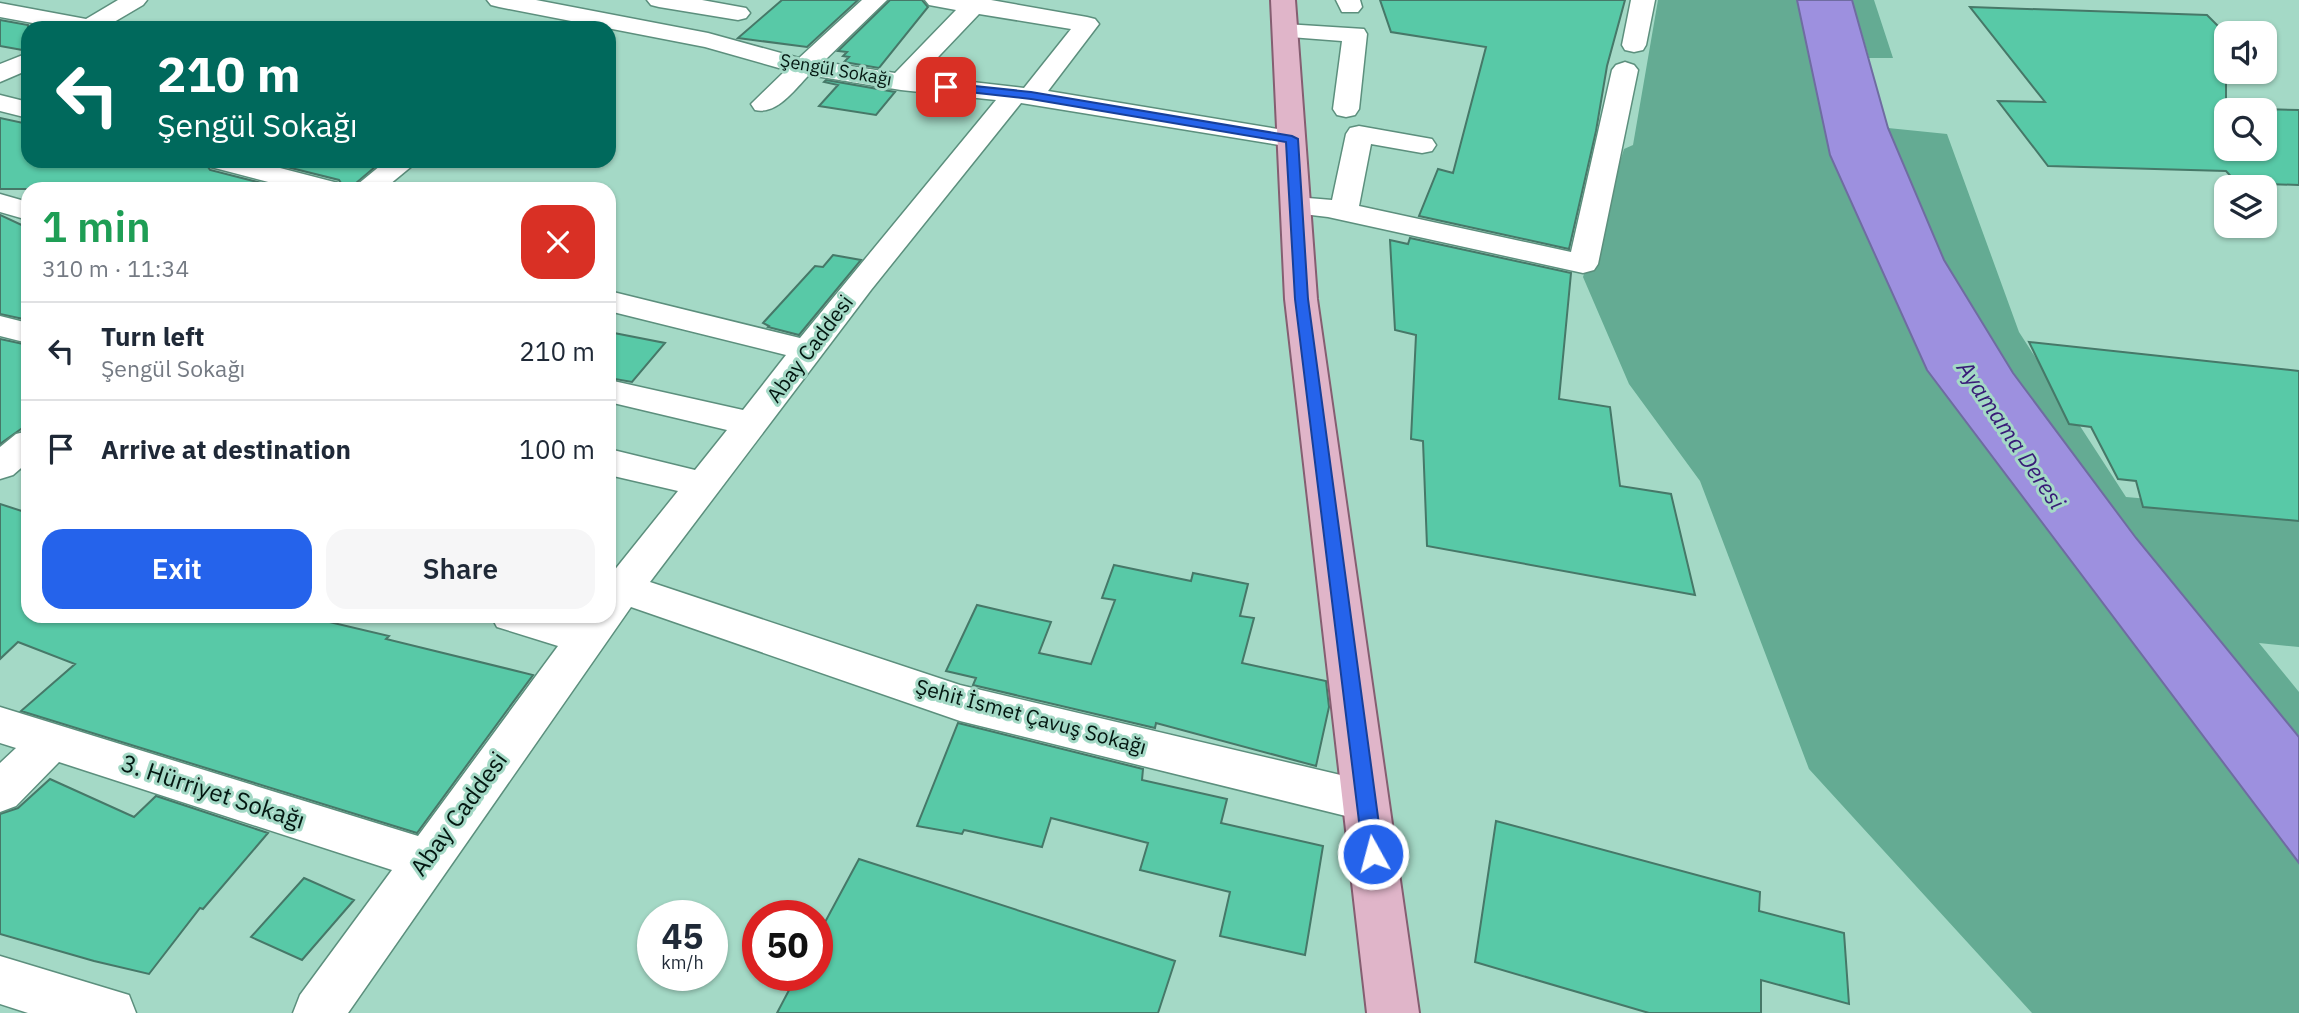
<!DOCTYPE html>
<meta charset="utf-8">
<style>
body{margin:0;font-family:"IBM Plex Sans",sans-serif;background:#f6f6f7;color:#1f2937;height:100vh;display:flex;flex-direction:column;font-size:26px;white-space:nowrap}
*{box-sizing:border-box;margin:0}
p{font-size:23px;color:#747a83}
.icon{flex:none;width:38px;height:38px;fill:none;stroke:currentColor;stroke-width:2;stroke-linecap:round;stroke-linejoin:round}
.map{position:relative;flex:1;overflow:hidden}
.side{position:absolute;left:21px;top:182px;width:595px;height:441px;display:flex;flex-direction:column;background:#fff;border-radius:21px;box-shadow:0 2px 5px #0004}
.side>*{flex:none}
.hud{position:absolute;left:21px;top:21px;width:595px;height:147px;border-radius:21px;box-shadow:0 2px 5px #0004;background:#00695c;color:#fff;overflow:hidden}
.buttons{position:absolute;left:2214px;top:21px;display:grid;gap:14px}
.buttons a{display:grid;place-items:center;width:63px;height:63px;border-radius:14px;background:#fff;box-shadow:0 2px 5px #0004;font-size:35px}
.speed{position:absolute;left:637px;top:900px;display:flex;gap:14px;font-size:35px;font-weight:700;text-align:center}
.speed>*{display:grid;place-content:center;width:91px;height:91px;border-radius:50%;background:#fff;box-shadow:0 2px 5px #0004;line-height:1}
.speed small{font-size:18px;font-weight:400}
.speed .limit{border:10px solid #d22;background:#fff;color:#111}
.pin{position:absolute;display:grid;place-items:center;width:60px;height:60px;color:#fff;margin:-30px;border-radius:14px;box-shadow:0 4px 10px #0006}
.me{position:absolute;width:77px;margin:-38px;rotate:353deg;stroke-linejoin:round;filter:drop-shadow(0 0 5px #0008)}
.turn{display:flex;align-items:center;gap:24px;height:147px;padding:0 21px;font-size:32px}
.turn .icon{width:91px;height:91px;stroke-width:2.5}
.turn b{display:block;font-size:49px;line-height:60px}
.round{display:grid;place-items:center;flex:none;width:74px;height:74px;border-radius:21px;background:#f6f6f7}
.summary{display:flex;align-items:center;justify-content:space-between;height:119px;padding:0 21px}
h1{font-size:42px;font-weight:600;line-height:52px;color:#1e9e55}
.primary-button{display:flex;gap:14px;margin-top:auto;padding:14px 21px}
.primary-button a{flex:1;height:80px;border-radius:21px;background:#2563eb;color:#fff;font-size:28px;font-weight:600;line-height:80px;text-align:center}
.primary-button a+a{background:#f6f6f7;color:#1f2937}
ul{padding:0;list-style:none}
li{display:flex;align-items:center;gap:21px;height:98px;padding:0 21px;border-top:2px solid #e0e1e3}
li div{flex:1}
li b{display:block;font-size:26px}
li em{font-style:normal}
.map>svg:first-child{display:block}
.green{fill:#64ab93}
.water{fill:#9d90df;stroke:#6f6ca1;stroke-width:2}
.building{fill:#58c9a7;stroke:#467868;stroke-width:2;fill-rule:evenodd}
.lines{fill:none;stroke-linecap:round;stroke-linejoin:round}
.minor-casing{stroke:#5c8f7d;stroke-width:3}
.major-casing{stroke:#855e71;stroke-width:4}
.minor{fill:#fff;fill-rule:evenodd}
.major{fill:#e0b5c9;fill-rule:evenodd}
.route{fill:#2563eb;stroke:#184099;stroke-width:2}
.labels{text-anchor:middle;stroke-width:6;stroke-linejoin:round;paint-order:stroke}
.far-street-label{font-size:18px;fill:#031711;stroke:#a4d9c6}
.street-label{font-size:21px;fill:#031711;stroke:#a4d9c6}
.water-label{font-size:23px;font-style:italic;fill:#381b77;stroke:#a4d9c6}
.near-street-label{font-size:24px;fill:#031711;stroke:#a4d9c6}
</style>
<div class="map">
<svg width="2299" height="1013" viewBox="0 0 2299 1013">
<rect width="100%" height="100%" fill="#a4d9c6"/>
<path class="green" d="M1658 0H1797L1830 155 1927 370 2299 863V1013H2032L1809 769 1700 481 1629 384 1583 277 1624 149 1633 145Z
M1852 0H1874L1893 58H1869Z
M1888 128 1947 134 2019 332 2126 497 2299 512V647L2259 643 2299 692V737L2136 538 2013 373 1944 260Z"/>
<path class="water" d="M1797 0H1852L1888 128 1944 260 2013 373 2136 538 2299 737V863L1927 370 1830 155Z"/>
<path class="building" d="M782 0H858L807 47 738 38Z
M890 0H922L928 7 879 68 844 62 849 57 843 56 847 52 838 51Z
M1380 0H1625L1607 66 1596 131 1569 249 1419 216 1438 169 1453 173 1486 47 1391 32Z
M1970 7 2207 15 2226 34V108L2299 110V185L2237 183 2226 171 2048 166 1998 101 2045 102ZM2226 110H2264V149H2226Z
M0 20 28 25V51L0 46Z
M826 80 895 92 876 115 819 106 838 85 824 82Z
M0 118 28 124V161H204L210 170 285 189H0Z
M263 161H382L349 189H345L339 180Z
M0 215 28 228V320L0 314Z
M1410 238 1571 273 1559 399 1610 407 1620 486 1671 494 1695 595 1427 546 1423 441 1411 439 1416 335 1395 330 1390 240 1408 244Z
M833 255 861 260 799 335 768 327 769 326 763 323 815 266 823 267Z
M609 332 665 343 632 382 609 378Z
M0 339 28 345V424L0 444Z
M2029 342 2299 371V521L2143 507 2136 481 2118 479 2091 427 2069 424Z
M0 504 28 513V616H304L389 636 386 639 533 675 417 833 21 711 75 664 18 642 0 659Z
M1114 565 1191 581 1193 573 1248 584 1240 616 1254 618 1242 663 1326 681 1329 707 1316 766 1156 723 1155 728 973 685 976 678 946 671 977 605 1051 622 1039 653 1091 664 1115 600 1102 598Z
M958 723 1143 769 1142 780 1227 799 1221 823 1323 846 1305 955 1220 936 1230 892 1140 870 1148 843 1051 818 1042 847 964 830 962 834 917 826Z
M50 779 134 817 156 796 268 833 203 909 200 908 149 974 94 961 0 934V814L18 808Z
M1496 821 1760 892 1759 911 1844 933 1849 1004 1761 980V1013H1649L1475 962Z
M859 859 1175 961 1158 1013H777L797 975H817V937Z
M304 878 354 900 302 960 251 937Z"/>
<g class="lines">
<defs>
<path id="minor" d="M118 0H147L143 5 109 25 111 28H60L0 17V3L86 19Z
M487 0H536L708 33 799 58 862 0H887L823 62 895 73 956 10 929 5 925 0H991L1087 17 1095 19 1099 24 1048 91 1302 133 1305 139 1302 145 1292 147 1021 103 871 290 650 582 960 685 1366 781 1382 787 1388 801 1382 815 1366 821 960 721 631 607 348 1013H293L300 995 392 870 59 762 16 806 0 812V763L16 748 0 743V707L418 836 558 646 497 627 491 616H566L577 619 580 616H609V577L678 491 609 475V449L695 470 727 430 609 402V380L743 410 786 355 609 311V291L800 338 996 100 901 90 809 75C794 90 777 115 755 110L751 104 786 70 705 47 499 7 491 5ZM979 14 1071 29 1024 88 920 76Z
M647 0H702L746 8 750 13 746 18 738 20 659 7 651 5Z
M1336 0H1360L1362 7 1358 12H1342Z
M1631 0H1655L1646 45 1643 50 1634 52 1625 50 1622 45Z
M1285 24 1364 29 1367 34 1359 109 1355 115 1346 117 1337 115 1333 109 1342 41 1277 36 1273 31 1277 26Z
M28 53V70L0 82V64Z
M1625 62 1634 65 1638 70 1598 264 1594 270 1583 273 1328 217 1286 212 1282 206 1286 200 1296 197 1332 200 1346 134 1350 128 1359 126 1432 139 1436 145 1432 151 1422 153 1371 144 1359 206 1571 252 1612 70 1616 65Z
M0 95 28 102V118L0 111Z
M207 161H253L338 183 342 189H295L211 167Z
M386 161H418L384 189H352Z
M0 194 28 202V220L0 212Z
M0 316 28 323V343L0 336Z
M28 431V462L13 475 0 479V447L16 434Z
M0 956 129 995 136 1013H28L0 1004Z"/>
<path id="major" d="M1271 0H1295L1317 299 1419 1013H1367L1285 299Z"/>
</defs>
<use href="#minor" class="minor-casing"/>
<use href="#major" class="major-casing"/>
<use href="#minor" class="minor"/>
<use href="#major" class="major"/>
</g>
<path class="route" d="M946 83 1031 92 1292 136 1298 139 1308 299 1383 854 1380 860 1373 863 1366 860 1363 854 1295 299 1286 142 1031 99 942 89V84Z"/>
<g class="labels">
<g class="far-street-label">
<text transform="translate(836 70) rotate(10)" y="6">Şengül Sokağı</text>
</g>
<g class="street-label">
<text transform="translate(810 349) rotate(-53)" y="7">Abay Caddesi</text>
<text transform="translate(1031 717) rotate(15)" y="7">Şehit İsmet Çavuş Sokağı</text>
</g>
<g class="water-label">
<text transform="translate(2011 435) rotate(56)" y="8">Ayamama Deresi</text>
</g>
<g class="near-street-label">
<text transform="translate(213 792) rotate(18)" y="8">3. Hürriyet Sokağı</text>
<text transform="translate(459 814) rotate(-54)" y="8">Abay Caddesi</text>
</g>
</g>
</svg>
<div class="buttons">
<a><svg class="icon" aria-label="sound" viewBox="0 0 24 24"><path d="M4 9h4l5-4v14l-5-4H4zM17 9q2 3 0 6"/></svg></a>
<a><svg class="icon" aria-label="search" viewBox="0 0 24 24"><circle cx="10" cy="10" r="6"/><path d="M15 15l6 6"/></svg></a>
<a><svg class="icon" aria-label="layers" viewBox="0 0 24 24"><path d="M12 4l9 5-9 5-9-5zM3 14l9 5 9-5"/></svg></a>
</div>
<div class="speed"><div>45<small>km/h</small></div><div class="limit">50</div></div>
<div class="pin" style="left:946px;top:87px;background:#d93025"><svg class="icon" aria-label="arrive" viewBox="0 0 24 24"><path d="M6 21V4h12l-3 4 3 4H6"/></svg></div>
<svg class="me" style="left:1373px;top:854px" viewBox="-20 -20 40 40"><circle r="17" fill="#2563eb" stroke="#fff" stroke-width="3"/><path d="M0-11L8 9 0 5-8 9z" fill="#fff"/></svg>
<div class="hud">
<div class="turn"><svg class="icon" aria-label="left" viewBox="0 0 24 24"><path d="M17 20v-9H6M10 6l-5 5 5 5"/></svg><div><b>210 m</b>Şengül Sokağı</div></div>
</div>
<section class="side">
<div class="summary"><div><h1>1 min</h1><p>310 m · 11:34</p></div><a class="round" style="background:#d93025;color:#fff"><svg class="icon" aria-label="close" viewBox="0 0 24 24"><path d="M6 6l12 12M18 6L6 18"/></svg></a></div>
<ul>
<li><svg class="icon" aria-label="left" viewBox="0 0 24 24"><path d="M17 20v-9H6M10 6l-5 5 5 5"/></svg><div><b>Turn left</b><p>Şengül Sokağı</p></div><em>210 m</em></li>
<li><svg class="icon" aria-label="arrive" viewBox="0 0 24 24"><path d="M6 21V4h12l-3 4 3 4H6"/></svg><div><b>Arrive at destination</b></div><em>100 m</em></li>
</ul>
<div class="primary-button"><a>Exit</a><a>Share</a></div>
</section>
</div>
